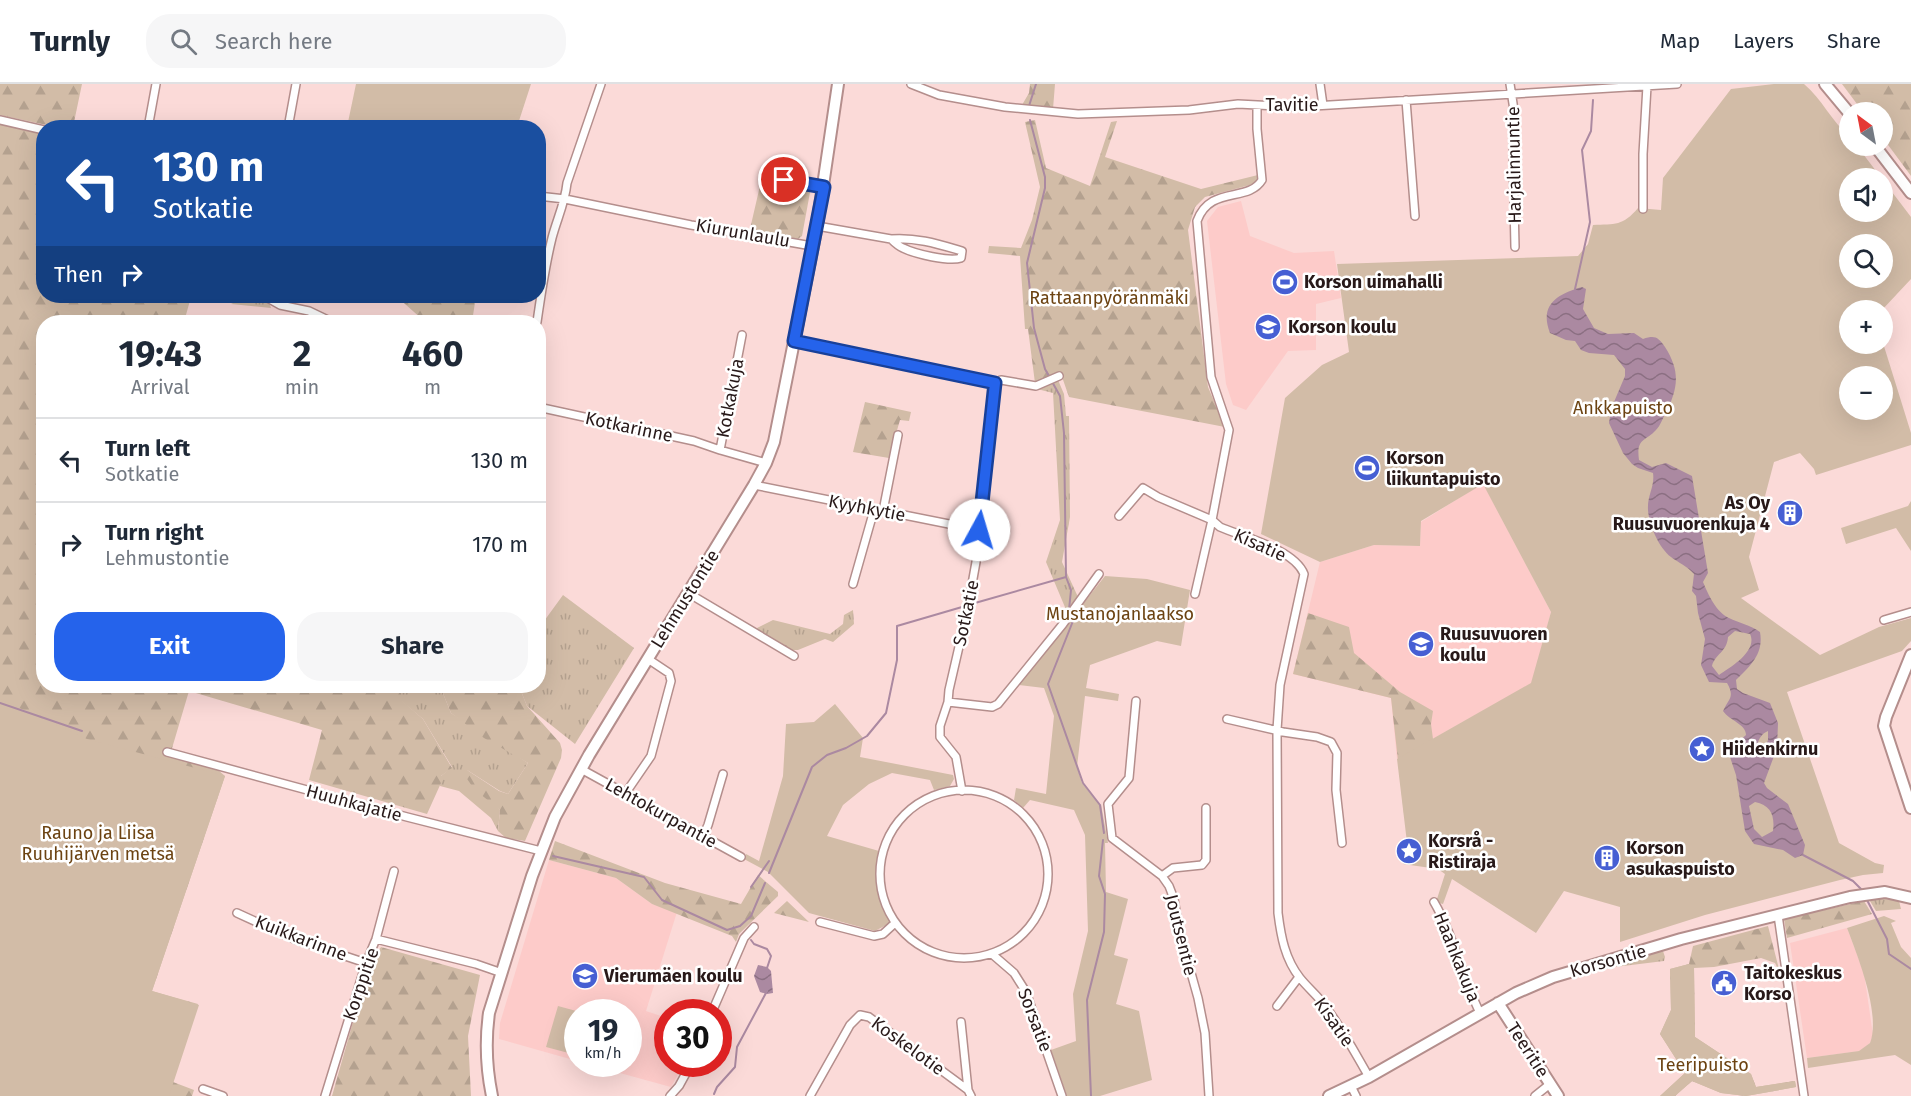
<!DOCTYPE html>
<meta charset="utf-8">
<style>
body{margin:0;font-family:"Fira Sans",sans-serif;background:#f6f6f7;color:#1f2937;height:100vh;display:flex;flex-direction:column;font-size:22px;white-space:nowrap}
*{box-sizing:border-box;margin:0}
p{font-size:20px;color:#747a83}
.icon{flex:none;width:33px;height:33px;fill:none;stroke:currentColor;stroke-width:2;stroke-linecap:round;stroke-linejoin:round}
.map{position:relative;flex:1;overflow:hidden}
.panel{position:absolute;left:36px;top:231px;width:510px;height:378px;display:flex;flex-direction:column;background:#fff;border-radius:24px;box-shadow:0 6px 24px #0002}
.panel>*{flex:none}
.guide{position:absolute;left:36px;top:36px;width:510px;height:183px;border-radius:24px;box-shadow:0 6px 24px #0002;background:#1a4fa0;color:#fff;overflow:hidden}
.needle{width:39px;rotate:328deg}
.controls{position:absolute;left:1839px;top:18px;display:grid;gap:12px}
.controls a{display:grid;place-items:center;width:54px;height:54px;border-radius:50%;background:#fff;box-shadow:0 6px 24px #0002;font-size:30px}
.speed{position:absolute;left:564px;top:915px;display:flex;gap:12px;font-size:30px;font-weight:700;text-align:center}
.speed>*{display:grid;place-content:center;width:78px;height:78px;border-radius:50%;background:#fff;box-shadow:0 6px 24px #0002;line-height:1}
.speed small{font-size:15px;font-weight:400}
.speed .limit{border:9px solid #d22;background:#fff;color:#111}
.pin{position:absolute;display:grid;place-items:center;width:51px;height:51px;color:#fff;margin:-26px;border:3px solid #fff;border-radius:50%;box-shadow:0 2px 6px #0007}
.me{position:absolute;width:66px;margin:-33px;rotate:6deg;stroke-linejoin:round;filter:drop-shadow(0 0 4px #0008)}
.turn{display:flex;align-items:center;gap:21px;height:126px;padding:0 18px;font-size:27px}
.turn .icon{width:78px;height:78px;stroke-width:2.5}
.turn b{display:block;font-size:42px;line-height:51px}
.then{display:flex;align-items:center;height:57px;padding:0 18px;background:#0003;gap:12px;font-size:22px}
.eta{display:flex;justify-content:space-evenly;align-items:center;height:102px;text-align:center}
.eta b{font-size:36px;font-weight:700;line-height:42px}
.primary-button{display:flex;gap:12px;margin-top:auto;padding:12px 18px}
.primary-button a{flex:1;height:69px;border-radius:24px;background:#2563eb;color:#fff;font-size:24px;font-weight:700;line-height:69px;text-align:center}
.primary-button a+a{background:#f6f6f7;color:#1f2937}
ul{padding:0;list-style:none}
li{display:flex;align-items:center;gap:18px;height:84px;padding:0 18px;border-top:2px solid #e0e1e3}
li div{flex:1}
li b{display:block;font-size:22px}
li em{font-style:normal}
header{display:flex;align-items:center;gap:36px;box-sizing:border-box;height:84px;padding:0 30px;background:#fff;border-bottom:2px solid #e0e1e3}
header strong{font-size:28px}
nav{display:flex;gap:33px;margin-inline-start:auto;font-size:21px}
.search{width:420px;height:54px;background:#f6f6f7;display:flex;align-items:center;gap:15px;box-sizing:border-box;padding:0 21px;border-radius:24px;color:#747a83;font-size:22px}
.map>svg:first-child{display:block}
.built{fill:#fdcbc9}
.grass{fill:url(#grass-tufts)}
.forest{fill:url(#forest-firs)}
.park{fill:#d2bca7;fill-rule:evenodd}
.water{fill:url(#water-waves);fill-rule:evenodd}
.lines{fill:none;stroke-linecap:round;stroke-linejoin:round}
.stream{stroke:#ab89a1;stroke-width:2}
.street-casing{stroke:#b48e8c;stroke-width:10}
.secondary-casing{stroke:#b48e8c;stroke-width:14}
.street{stroke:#fff;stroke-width:7}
.secondary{stroke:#fff;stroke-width:10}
.route-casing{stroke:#184099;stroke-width:15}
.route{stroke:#2563eb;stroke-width:10}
.labels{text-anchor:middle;stroke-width:5;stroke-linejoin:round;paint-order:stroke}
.street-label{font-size:18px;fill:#281919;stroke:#fff}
.poi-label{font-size:18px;font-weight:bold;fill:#281919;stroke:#fff;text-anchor:start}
.park-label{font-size:18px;fill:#6c4312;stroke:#fff}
</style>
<header>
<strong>Turnly</strong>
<div class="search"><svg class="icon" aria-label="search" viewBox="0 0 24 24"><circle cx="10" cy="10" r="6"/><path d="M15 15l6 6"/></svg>Search here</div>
<nav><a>Map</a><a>Layers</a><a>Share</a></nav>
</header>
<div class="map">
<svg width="1911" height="1012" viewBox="0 0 1911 1012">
<defs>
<pattern id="grass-tufts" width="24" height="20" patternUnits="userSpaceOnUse" patternTransform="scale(1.5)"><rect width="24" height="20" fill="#d2bca7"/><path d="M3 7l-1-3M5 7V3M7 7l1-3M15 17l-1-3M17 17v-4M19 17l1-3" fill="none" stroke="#b4a18f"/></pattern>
<pattern id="forest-firs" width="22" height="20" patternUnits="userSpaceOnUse" patternTransform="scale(1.5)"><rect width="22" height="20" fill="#d2bca7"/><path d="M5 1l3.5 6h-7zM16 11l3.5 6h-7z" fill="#b4a18f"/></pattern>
<pattern id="water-waves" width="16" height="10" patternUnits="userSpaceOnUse" patternTransform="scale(1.5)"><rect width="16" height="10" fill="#ab89a1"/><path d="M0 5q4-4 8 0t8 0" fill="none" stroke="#8b6f82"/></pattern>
</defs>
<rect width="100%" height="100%" fill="#fbdad8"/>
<path class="built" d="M1241 117 1250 152 1294 169 1334 167 1341 214 1316 220V266L1288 267 1246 326 1233 321 1226 300 1207 137 1218 123Z
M1483 399 1551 528 1532 599 1397 675 1391 614 1293 590 1320 478 1374 461 1420 462 1421 438Z
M549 776 616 794 652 820 677 828 646 927 667 934 668 980H684L671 1003 587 980H628V928H578L577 977 499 955 500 939Z
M1847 844 1864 889 1873 951 1870 959 1860 967 1807 974 1790 859Z"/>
<path class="grass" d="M247 212H260L270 221 271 224 231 220Z
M1058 296 1064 310 1066 332H1069L1070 433 1062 478 1078 513 1067 528 1046 478 1060 436 1053 309 1037 305Z
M563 511 634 564 575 660 527 622 519 602H538L539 544Z
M853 526 854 540 833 558 825 555 798 566H791L755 545 773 536 830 550 843 540 844 531Z
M400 602H440L451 629 528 679 508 710 500 707 467 686 500 726 498 747 491 734 459 707 440 702 441 692 452 683 423 635 400 616Z
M1879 814 1899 817 1901 825 1876 827 1870 817Z
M1663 867 1665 873 1664 877 1615 883 1624 877Z"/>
<path class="forest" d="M0 0H82L73 43H56L0 31Z
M1030 0H1055L1053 25 1022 21 1029 9Z
M1842 0H1911V92L1883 54 1882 28H1863Z
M1035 36 1046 84 1090 102 1111 38 1117 37 1105 73 1201 105 1258 91 1256 98 1250 101 1205 113 1195 123 1188 146 1208 303 1225 343 1069 313 1061 290 1035 299 1028 245H1025L1020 172 988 169 989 162 1021 164 1032 136 1040 103 1025 38Z
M0 40 43 50 44 212H237L224 219 191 213 184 238H44V602H400L401 616 423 635 452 684 441 692V699L427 730 309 696 322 646 189 607 170 671 218 686 225 692 152 907 198 920 173 998 194 1006 192 1012H0Z
M762 93 811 103 802 152 798 155 750 145Z
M396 212H476L472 238H421L423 236Z
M865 318 911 328 909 337 900 336 889 374 853 368Z
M1308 529 1349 543 1354 569 1400 608 1433 627 1431 640 1433 655 1404 730 1391 614 1293 590Z
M440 602H519L527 622 560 659 562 666 561 674 525 757 506 754 498 747 500 726 474 705 461 686H467L499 707 508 710 528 679 484 654 451 629Z
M555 757 665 799 741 820 758 791 778 808V812L739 850 736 858 732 852 652 820 616 794 549 776Z
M787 817 809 838 774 829Z
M1864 817 1872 830 1787 854 1784 835Z
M1768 842 1780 889 1775 879 1761 874 1714 883 1694 884 1695 953 1751 990 1756 1003 1795 997 1796 1003 1746 1012 1721 1009 1692 997 1675 1012H1660L1685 989 1660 950 1671 926 1670 885 1689 880 1693 862Z
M381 863 480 891 468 952 471 1012H332L370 878Z"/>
<path class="park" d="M356 0H531L517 43H347Z
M1774 0H1804C1822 15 1832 38 1849 52L1850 62H1857L1911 133V195L1882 226H1850V260L1883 259 1911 349V361L1816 391 1814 385 1800 369 1774 378 1749 473 1759 506 1741 514 1820 571 1879 543 1911 534V557L1902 567 1787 608 1839 759 1875 779 1884 781 1883 789 1863 791 1840 796 1705 831 1620 858V823L1564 807 1536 849 1452 795 1443 820 1436 818 1445 790 1438 785 1403 780 1408 767 1397 675 1531 599 1551 528 1483 400 1421 437 1420 462 1374 461 1320 478 1261 450 1285 314 1322 281 1349 268 1337 180 1578 172 1588 160 1593 141C1615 140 1623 142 1638 124L1661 126 1663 94 1731 5ZM1850 94H1882V128H1850ZM1850 160H1882V194H1850ZM1850 292H1882V326H1850Z
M1911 417V467L1896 444 1846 460 1841 444 1908 422Z
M1105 492 1147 495 1190 506 1181 562 1157 557 1090 581 1086 604 1119 610 1118 617 1085 612 1077 683 1082 699 1100 721 1101 720 1108 759H1105L1106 808 1128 815 1114 871 1128 875 1116 920 1139 927 1152 996 1100 1012H1067L1051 966 1076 957 1073 910 1088 847 1085 751 1074 726 1030 716 1023 724 1014 716 1016 704 1046 710 1054 632 1044 604 1019 601Z
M0 615 87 655 225 692 152 907 199 921 169 1012H0Z
M835 620 863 654 860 673 953 691 954 695 950 702 934 706 930 696 892 689 869 700 843 721 827 752 879 767C875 793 878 816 892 838L875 847 809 829 768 788 744 775 746 770 759 777 783 692 786 640 814 638Z
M1884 832 1896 837 1891 839 1901 863 1911 874V981L1895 971 1808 984 1807 974 1859 967 1870 959C1881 930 1858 873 1847 844Z
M1689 880 1694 883 1695 953 1751 990 1756 1003 1795 997 1796 1003 1746 1012 1721 1009 1692 997 1675 1012H1660L1685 989 1660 950 1671 926 1670 885Z
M558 922 580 928H578L576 971 546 963Z"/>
<path class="water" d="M1582 203 1586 205 1583 225 1594 244 1608 250 1634 249 1643 255C1655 251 1658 253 1665 263 1681 288 1678 305 1665 330 1663 334 1660 342 1656 346 1645 358 1636 354 1639 376L1652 383 1666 379 1692 392 1708 489 1703 498C1708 510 1716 528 1729 534 1739 539 1750 541 1760 548 1764 570 1750 582 1736 596L1737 605 1743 609 1770 619 1778 639 1777 664 1764 699 1767 704 1788 720 1805 761 1803 771 1795 774 1783 766 1754 760 1745 747 1736 691 1729 670 1731 664 1746 651C1746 640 1730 637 1723 627 1729 614 1735 613 1727 599L1709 598 1701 581 1705 555 1698 529 1696 512 1692 507 1694 490C1687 482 1679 479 1671 473 1659 464 1649 441 1648 426 1647 411 1655 403 1653 389L1638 384 1632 380 1623 369 1609 339 1611 325 1625 292V285L1614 271 1589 269 1581 266 1575 257 1566 256 1550 249C1539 221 1557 210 1582 203ZM1735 547 1750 550C1758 567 1731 583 1719 591L1712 582C1715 570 1727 568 1728 553ZM1768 647V656L1764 666 1760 667 1757 661C1759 655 1761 650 1768 647ZM1755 718C1771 721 1775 732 1773 747L1762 753 1754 745 1749 722Z
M758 881 767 883 771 887 773 909 767 910 760 908 754 892Z"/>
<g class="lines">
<path class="stream" d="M1029 22 1036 0
M1030 36 1045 93V104L1027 179 1034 244 1045 285 1060 312 1064 349 1066 493 1071 506 1069 526
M1575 205 1590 138 1582 66 1591 47 1593 16
M975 519 1066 493
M1073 537 1048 600 1083 699 1100 721 1104 749
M0 619 82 647
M1803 771 1853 797 1862 806
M553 772 644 793 662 816 727 846 740 842 751 832 765 799
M769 789 812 683 827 671 846 664 867 652 886 629 897 576V542L962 523
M751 803 769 777
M1866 814 1887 855 1889 870 1911 885
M751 856 754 860 767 865 771 872 767 884
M714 1010 717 1003 735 983 737 963 767 907
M1091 1012 1087 916 1104 848 1105 810 1099 792 1103 756"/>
<defs>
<path id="street" d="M911 0 939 11 1005 23 1078 30 1189 26 1238 20 1297 23 1677 0
M1320 0 1323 21
M1510 0 1514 26 1513 74 1515 163
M1406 16 1415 132
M1257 21V45L1262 96C1248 119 1210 101 1197 137L1211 293 1229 346 1212 436 1220 443C1243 453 1294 465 1304 490L1280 601 1277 646 1278 829C1281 853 1285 875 1300 894 1308 904 1318 912 1325 922 1342 944 1355 969 1369 993
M0 36 44 46
M148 44 156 0
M288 44 296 0
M764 92 824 103
M538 112 565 115 691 141 812 162
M1643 125V70L1647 2
M817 142 891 155C895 159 898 162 903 164 915 170 949 178 961 174L962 167C938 160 916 153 891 155
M264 212 280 221 309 227 332 238
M537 238C541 210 545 182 552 154 557 135 565 119 567 99L601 0
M742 251 720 366 766 379
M793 257 995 299 976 478 967 528 949 606 948 618 940 642V653L956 673 962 707
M995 299 1001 296 1036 302 1059 292
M538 323 694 357 720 366
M754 401 979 446
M883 427 898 351
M1119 432 1143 404 1158 413 1212 436 1195 510
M853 500 874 426
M688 509 794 572
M1884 536 1911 528
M1136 617 1129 694 1108 720 1112 754 1162 792 1169 802 1174 815 1179 846 1198 914 1205 949 1209 1012
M948 618 992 623 998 620 1063 540 1099 490
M1227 635 1283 648 1317 653 1331 658 1337 669 1336 706 1342 759
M167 668 407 733 541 767
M581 685 741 773
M880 790a84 84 0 1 1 168 0a84 84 0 1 1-168 0Z
M625 710 651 672 671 597 669 589 648 575
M703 752 708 741 723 690
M1162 792 1173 784 1202 781 1206 776V724
M1434 818C1454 852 1462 893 1480 929
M237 829 294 855 366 879
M1778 831 1804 1012
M820 838 874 852 883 850 895 839
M376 855 476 880 502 889
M992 870 1014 889 1026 908 1062 1012
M1277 922 1299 893
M712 928 744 854 754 843
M961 938 968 1006
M1351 1002 1356 1012
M203 1005 223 1012
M325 1012 366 879 376 855 394 787
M670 1012 679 1002 691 980
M810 1012 850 941 860 931 869 933 968 1006 971 1012
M1535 1012 1550 1000"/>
<path id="secondary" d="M1825 0 1850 30
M1875 62 1911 109
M1911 571 1886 633 1884 642 1911 724
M1498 919 1558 1012
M492 1012C486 983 485 958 489 929L532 792 555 733 589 671 754 401 766 379 774 358 817 142 838 0
M1329 1012 1369 993 1516 909 1553 893 1681 855 1850 813 1885 808 1911 814"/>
</defs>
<use href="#street" class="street-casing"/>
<use href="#secondary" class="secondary-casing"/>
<use href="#street" class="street"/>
<use href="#secondary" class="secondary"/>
</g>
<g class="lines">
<defs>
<path id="route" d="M784 96 824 103 794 257 995 299 979 446"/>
</defs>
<use href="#route" class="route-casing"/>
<use href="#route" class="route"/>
</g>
<defs>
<symbol id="stadium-disc" viewBox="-11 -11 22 22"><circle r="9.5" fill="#465fd3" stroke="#fff"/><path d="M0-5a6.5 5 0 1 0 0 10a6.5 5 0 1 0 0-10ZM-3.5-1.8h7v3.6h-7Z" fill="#fff"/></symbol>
<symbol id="school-disc" viewBox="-11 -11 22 22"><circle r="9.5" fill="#465fd3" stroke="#fff"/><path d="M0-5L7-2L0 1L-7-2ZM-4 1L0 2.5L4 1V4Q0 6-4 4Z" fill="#fff"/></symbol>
<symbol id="building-disc" viewBox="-11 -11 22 22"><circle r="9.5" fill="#465fd3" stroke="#fff"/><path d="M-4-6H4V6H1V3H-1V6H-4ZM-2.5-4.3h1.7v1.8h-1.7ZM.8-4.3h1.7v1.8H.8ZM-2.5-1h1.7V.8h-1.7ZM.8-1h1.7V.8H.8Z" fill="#fff"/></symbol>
<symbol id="sight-disc" viewBox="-11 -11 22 22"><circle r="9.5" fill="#465fd3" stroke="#fff"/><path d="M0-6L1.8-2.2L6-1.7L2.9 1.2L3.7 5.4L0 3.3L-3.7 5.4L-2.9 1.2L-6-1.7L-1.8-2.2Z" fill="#fff"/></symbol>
<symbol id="civic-disc" viewBox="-11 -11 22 22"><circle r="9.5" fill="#465fd3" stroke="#fff"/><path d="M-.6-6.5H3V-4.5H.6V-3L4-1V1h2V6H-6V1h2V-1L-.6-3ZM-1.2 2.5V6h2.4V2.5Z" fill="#fff"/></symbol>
</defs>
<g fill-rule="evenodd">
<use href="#stadium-disc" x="1270" y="183" width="30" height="30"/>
<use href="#school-disc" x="1253" y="228" width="30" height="30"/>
<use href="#stadium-disc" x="1352" y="369" width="30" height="30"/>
<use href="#building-disc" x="1775" y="414" width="30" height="30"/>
<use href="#school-disc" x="1406" y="545" width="30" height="30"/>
<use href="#sight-disc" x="1687" y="650" width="30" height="30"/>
<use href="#sight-disc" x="1394" y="752" width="30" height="30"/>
<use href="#building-disc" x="1592" y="759" width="30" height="30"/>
<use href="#school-disc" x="570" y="877" width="30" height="30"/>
<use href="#civic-disc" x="1709" y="884" width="30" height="30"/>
</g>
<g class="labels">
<g class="street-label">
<text x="1292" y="27">Tavitie</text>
<text transform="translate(1514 81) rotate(-91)" y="6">Harjalinnuntie</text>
<text transform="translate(743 149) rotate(10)" y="6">Kiurunlaulu</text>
<text transform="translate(730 314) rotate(-79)" y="6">Kotkakuja</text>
<text transform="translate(629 343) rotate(12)" y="6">Kotkarinne</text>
<text transform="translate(867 424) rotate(11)" y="6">Kyyhkytie</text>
<text transform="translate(1260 461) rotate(24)" y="6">Kisatie</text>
<text transform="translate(685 515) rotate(-58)" y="6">Lehmustontie</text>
<text transform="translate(966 529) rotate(-78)" y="6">Sotkatie</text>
<text transform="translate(354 719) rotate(15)" y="6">Huuhkajatie</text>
<text transform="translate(661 729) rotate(29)" y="6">Lehtokurpantie</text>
<text transform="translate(1181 851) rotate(76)" y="6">Joutsentie</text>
<text transform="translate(301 854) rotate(21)" y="6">Kuikkarinne</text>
<text transform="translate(1457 873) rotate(68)" y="6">Haahkakuja</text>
<text transform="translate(1608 877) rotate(-16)" y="6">Korsontie</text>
<text transform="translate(361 900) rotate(-71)" y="6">Korppitie</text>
<text transform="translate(1035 936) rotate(69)" y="6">Sorsatie</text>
<text transform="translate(1334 938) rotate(55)" y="6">Kisatie</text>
<text transform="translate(908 962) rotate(36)" y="6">Koskelotie</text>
<text transform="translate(1528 966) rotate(57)" y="6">Teeritie</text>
</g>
<g class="poi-label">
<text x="1304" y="204">Korson uimahalli</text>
<text x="1288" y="249">Korson koulu</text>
<text x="1386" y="380">Korson<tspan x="1386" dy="21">liikuntapuisto</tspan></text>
<text x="1770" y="425" text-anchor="end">As Oy<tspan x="1770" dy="21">Ruusuvuorenkuja 4</tspan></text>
<text x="1440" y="556">Ruusuvuoren<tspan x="1440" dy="21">koulu</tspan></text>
<text x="1722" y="671">Hiidenkirnu</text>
<text x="1428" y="763">Korsrå -<tspan x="1428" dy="21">Ristiraja</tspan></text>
<text x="1626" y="770">Korson<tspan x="1626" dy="21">asukaspuisto</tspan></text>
<text x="1744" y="895">Taitokeskus<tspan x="1744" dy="21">Korso</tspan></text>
<text x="604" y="898">Vierumäen koulu</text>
</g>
<g class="park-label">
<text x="1109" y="220">Rattaanpyöränmäki</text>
<text x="1623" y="330">Ankkapuisto</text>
<text x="1120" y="536">Mustanojanlaakso</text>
<text x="98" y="755">Rauno ja Liisa<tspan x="98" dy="21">Ruuhijärven metsä</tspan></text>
<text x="1703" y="987">Teeripuisto</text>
</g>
</g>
</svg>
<div class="controls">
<a><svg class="needle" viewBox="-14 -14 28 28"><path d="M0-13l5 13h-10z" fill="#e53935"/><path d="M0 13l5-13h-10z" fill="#747a83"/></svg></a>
<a><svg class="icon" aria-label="sound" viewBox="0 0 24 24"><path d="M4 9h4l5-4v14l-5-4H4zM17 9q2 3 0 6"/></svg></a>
<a><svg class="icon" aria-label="search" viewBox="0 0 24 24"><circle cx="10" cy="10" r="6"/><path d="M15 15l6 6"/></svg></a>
<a>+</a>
<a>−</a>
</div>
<div class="speed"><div>19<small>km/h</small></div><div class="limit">30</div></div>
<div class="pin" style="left:784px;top:96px;background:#d93025"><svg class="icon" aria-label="arrive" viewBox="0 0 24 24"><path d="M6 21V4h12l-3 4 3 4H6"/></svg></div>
<svg class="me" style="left:979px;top:446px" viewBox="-20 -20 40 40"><circle r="19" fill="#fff"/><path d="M0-13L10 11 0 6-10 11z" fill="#2563eb"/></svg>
<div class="guide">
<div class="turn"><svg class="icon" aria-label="left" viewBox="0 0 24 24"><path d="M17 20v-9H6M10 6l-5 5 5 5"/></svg><div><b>130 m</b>Sotkatie</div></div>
<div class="then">Then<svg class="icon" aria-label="right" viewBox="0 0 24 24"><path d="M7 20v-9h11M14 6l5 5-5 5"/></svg></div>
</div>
<section class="panel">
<div class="eta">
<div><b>19:43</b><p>Arrival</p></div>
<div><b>2</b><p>min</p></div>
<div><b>460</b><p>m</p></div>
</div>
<ul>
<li><svg class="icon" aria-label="left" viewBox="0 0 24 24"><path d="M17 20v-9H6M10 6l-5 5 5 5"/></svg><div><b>Turn left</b><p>Sotkatie</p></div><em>130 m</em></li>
<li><svg class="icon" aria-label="right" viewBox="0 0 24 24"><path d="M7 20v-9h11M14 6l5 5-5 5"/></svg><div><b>Turn right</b><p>Lehmustontie</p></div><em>170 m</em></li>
</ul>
<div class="primary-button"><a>Exit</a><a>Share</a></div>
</section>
</div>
